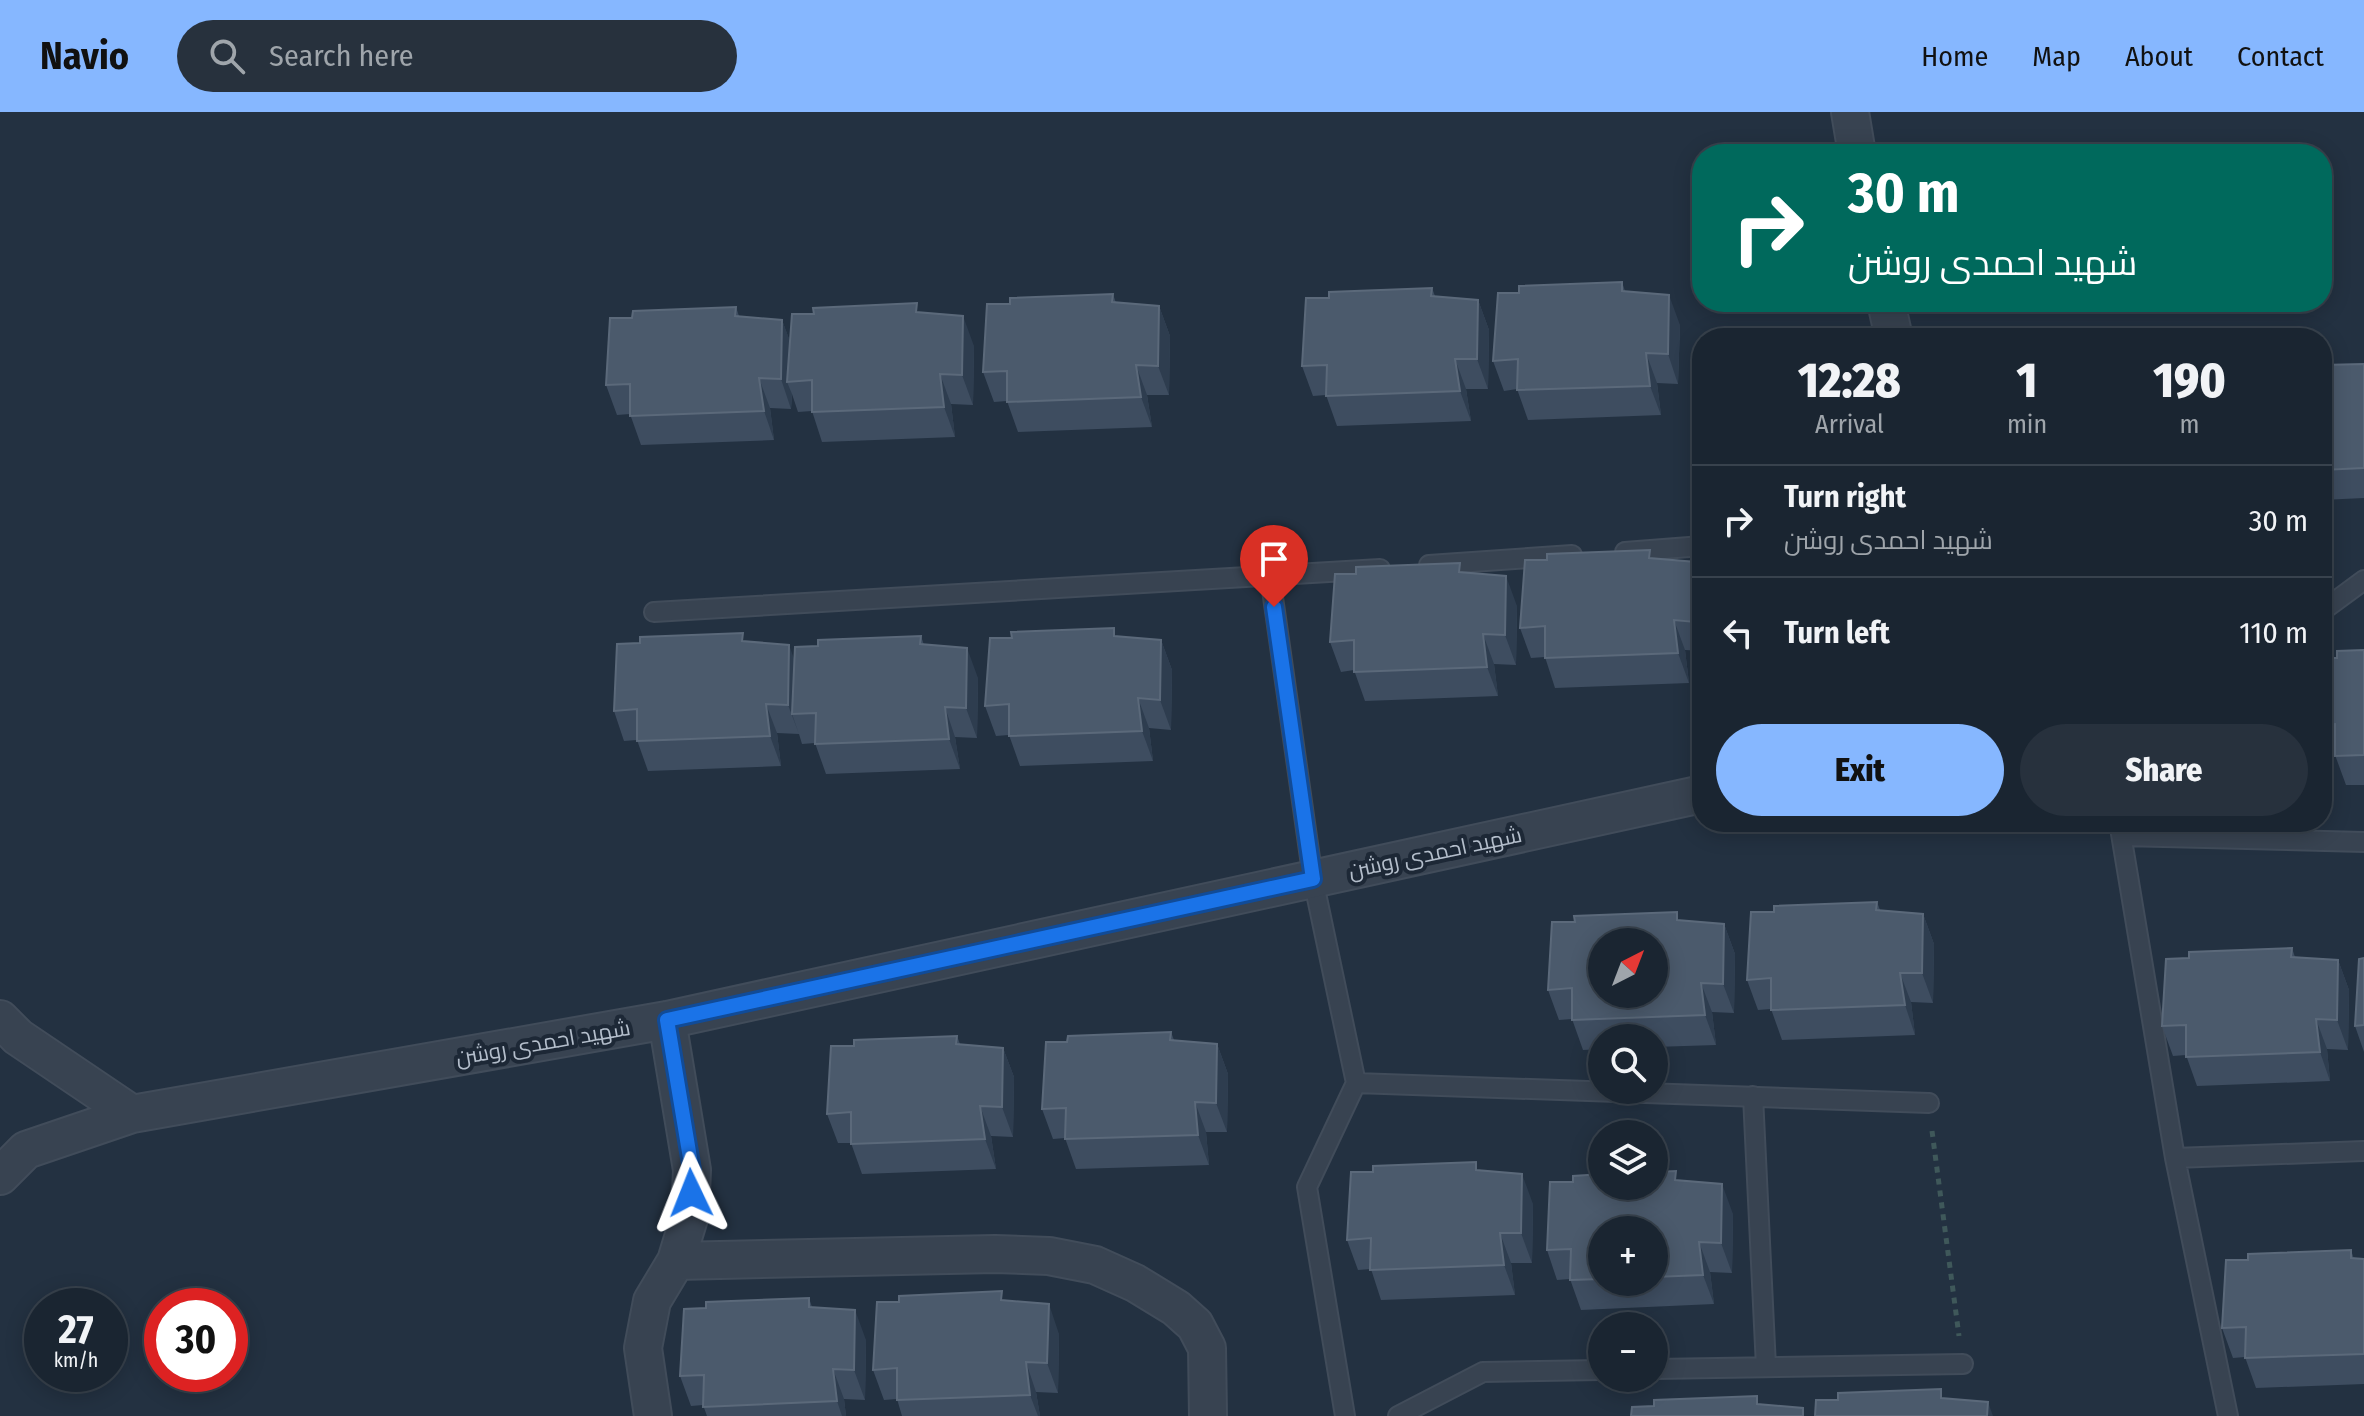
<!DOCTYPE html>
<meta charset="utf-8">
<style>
body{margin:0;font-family:"Fira Sans Condensed",Cairo,sans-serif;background:#27313d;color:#f1f3f6;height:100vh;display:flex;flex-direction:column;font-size:30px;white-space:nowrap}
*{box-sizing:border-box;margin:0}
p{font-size:26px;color:#9fa5ab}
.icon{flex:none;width:44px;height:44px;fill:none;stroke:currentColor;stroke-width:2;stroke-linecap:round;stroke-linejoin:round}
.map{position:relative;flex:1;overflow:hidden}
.panel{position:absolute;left:1692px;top:216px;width:640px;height:504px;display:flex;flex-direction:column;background:#1a2531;border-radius:32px;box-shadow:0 4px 20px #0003,0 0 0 2px #38424d}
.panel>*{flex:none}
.guide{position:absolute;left:1692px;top:32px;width:640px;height:168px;border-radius:32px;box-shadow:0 4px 20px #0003,0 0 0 2px #38424d;background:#00695c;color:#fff;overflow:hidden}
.needle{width:52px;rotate:42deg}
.fabs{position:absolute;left:1588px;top:816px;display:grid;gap:16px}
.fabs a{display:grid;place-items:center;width:80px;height:80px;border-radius:50%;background:#1a2531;box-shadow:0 4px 20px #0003,0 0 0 2px #38424d;font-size:40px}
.speed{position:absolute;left:24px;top:1176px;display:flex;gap:16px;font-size:40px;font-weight:700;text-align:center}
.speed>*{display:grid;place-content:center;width:104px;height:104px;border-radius:50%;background:#1a2531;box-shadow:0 4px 20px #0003,0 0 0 2px #38424d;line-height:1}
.speed small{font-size:20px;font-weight:400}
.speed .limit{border:12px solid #d22;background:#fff;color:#111}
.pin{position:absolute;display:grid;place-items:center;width:68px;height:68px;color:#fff;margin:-82px -34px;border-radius:50% 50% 50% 0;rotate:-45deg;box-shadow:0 0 8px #0007}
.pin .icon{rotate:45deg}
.me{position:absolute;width:88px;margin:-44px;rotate:358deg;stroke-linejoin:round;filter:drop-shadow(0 0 6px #0008)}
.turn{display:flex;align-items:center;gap:28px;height:168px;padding:0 24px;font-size:36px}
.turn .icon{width:104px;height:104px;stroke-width:2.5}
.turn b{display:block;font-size:56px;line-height:68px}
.eta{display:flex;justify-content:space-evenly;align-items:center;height:136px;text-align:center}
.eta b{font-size:48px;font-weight:800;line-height:56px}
.cta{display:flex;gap:16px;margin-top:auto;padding:16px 24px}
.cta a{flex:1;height:92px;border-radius:48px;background:#86b7ff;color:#111;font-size:32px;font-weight:800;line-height:92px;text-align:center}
.cta a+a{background:#27313d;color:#f1f3f6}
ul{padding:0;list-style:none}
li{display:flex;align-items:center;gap:24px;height:112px;padding:0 24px;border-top:2px solid #38424d}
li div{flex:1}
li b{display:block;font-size:30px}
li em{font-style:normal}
header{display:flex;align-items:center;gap:48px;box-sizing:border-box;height:112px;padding:0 40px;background:#86b7ff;color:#111}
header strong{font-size:38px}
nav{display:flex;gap:44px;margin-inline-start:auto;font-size:28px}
.search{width:560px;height:72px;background:#27313d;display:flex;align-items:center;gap:20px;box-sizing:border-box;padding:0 28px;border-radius:44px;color:#9fa5ab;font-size:30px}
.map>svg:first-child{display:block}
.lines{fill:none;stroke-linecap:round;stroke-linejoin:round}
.service-casing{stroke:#414c5a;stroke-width:22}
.minor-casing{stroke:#414c5a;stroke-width:40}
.path{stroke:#3f585a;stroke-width:5;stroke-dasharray:6 6;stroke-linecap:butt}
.service{stroke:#384351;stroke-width:18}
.minor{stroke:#384351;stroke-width:36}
.wall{fill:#3e4d60;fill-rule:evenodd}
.shaded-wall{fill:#2e3d4f}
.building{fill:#4b5a6c;stroke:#5b697a;stroke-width:2;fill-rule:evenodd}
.route-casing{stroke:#114b97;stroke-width:20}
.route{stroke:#1a73e8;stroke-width:14}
.labels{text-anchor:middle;stroke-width:8;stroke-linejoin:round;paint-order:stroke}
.street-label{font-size:22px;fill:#b4becb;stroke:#1d2836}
</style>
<header>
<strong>Navio</strong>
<div class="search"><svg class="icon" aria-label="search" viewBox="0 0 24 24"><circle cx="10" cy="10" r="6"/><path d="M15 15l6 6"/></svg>Search here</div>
<nav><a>Home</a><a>Map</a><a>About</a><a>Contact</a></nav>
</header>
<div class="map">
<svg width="2364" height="1304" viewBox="0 0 2364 1304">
<rect width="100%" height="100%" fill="#233141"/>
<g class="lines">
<defs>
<path id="service" d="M1625 440 1702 434
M1429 453 1572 443
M1270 464 1313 767 1356 971 1929 991
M2322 499 2364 468
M654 500 1380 457
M2119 710 2175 1046 2228 1304
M2122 724 2364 730
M1753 984 1766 1255
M2175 1046 2364 1039
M1654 1257 1963 1252
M1345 1304 1307 1075 1356 971
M1398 1304 1483 1260 1602 1258"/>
<path id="minor" d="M1850 0 1857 42
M1886 190 1894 226
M0 907 18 925 132 1002 26 1038 0 1064
M132 1002 667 908 1702 682
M676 1149 995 1142 1049 1144 1095 1153 1135 1171 1176 1196 1195 1213 1207 1236 1208 1304
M653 1304 643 1236 652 1189 676 1149 690 1103 692 1058 667 908"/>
</defs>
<use href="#service" class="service-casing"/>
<use href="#minor" class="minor-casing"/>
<path class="path" d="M1932 1019 1959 1224"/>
<use href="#service" class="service"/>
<use href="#minor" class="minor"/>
</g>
<path class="wall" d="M1622 170 1625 179 1680 213 1678 272 1657 271 1661 303 1528 308 1517 277 1504 279 1493 249 1519 181Z
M1432 176 1435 184 1478 188 1489 218 1488 277H1466L1471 309 1337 314 1326 283 1313 284 1302 254Z
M1113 182 1116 191 1159 194 1170 224 1169 283H1147L1152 315 1018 320 1007 289 994 290 983 260 1010 192Z
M736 195 739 204 782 208 790 230 920 201 974 234 973 293 951 292 955 325 822 330 812 299 798 300 792 282 791 297 770 296 774 328 641 333 630 302 617 303 606 273 632 206Z
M2364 252V386L2322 388V253Z
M1653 447 1696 450 1702 466V539L1685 538 1689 571 1555 576 1545 545 1531 546 1520 516Z
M1463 460 1517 494 1516 553 1494 552 1498 584 1365 589 1354 558 1341 560 1330 530Z
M921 524 924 533 978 566 977 626 955 625 960 657 826 662 815 631 802 632 799 622 777 621 781 654 648 659 637 628 624 629 614 599 746 529 795 549 818 534Z
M1118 525 1161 528 1172 558 1171 618 1149 616 1153 649 1020 654 1009 623 996 624 985 594Z
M2364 538V673H2346L2335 643H2322V546H2337Z
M1877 790 1880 798 1923 802 1934 832 1933 891 1911 890 1915 923 1782 928 1771 897 1758 898 1747 868 1774 800Z
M1681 808 1724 812 1735 842 1734 901 1712 900 1716 933 1654 935V926H1602V937L1583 938 1572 907 1559 908 1548 878Z
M2292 836 2295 845 2338 848 2349 878 2348 938 2327 937 2330 969 2197 974 2186 943 2173 944 2162 914 2189 846Z
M2364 846V940L2355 914Z
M1171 920 1174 928 1217 932 1228 962 1227 1020H1206L1209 1053 1076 1057 1065 1026 1053 1027 1042 997 1067 930Z
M957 924 960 932 1003 936 1014 965 1013 1025 991 1024 996 1057 862 1062 851 1031H838L827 1002 854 934Z
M1480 1058 1533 1092 1532 1151H1511L1515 1183 1381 1188 1371 1157 1358 1158 1347 1128Z
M1679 1068 1733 1102 1732 1161 1710 1160 1714 1192 1581 1198 1570 1167 1557 1168 1547 1138ZM1602 1118H1654V1170H1602Z
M2351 1138 2354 1147H2364V1272L2256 1276 2245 1245 2233 1246 2222 1216 2248 1148Z
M809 1186 812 1195 866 1228 865 1288 844 1287 846 1304H707L703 1293 691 1294 680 1264 706 1196Z
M1005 1188 1059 1222 1058 1281 1036 1280 1040 1304H902L897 1287 884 1288 873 1258Z"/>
<path class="shaded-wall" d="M1669 183 1680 213 1678 272 1668 242Z
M1478 188 1489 218 1488 277 1477 247Z
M1159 194 1170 224 1169 283 1158 254Z
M963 204 974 234 973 293 962 263Z
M782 208 793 237 787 270 792 282 791 297 781 267Z
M1646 241 1657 271 1661 303 1650 274Z
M1455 247 1466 277 1471 309 1460 279Z
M1136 253 1147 283 1152 315 1141 285Z
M940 262 951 292 955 325 944 295Z
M759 266 770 296 774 328 764 299Z
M1696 450 1702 466V529L1695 510Z
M1506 464 1517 494 1516 553 1505 523Z
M1674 508 1685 538 1689 571 1678 541Z
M1483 522 1494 552 1498 584 1487 555Z
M1161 528 1172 558 1171 618 1160 588Z
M789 533 800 563 792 602 799 622 788 593Z
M967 536 978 566 977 626 966 596Z
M1138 586 1149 616 1153 649 1142 619Z
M766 592 777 621 781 654 770 624Z
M945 595 955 625 960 657 949 627Z
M1923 802 1934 832 1933 891 1922 861Z
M1724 812 1735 842 1734 901 1723 872Z
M2338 848 2349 878 2348 938 2337 908Z
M1900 861 1911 890 1915 923 1905 893Z
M1701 871 1712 900 1716 933 1705 903Z
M2316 907 2327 937 2330 969 2320 940Z
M1217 932 1228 962 1227 1020 1216 991Z
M1003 936 1014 965 1013 1025 1002 995Z
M1195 990 1206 1020 1209 1053 1198 1023Z
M980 994 991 1024 996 1057 985 1027Z
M1522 1062 1533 1092 1532 1151 1521 1121Z
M1722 1072 1733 1102 1732 1161 1721 1131Z
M1500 1121 1511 1151 1515 1183 1504 1153Z
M1699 1130 1710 1160 1714 1192 1703 1163Z
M1049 1192 1059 1222 1058 1281 1047 1251Z
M855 1198 866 1228 865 1288 854 1258Z
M1026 1250 1036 1280 1040 1304H1038L1030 1283Z
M833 1257 844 1287 846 1304H842L837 1289Z
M1988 1290 1993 1304H1987Z"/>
<path class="building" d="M1622 170V179L1669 183 1668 242 1646 241 1650 274 1517 278 1518 247 1493 249 1498 181H1519V174Z
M1432 176 1431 184 1478 188 1477 247H1455L1460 279 1326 284 1327 253 1302 254 1306 186H1329V180Z
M1113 182 1112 190 1159 194 1158 254 1136 253 1141 285 1007 290V259L983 260 987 192H1010V186Z
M917 191 916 200 963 204 962 263 940 262 944 295 812 300V268L787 270 792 202H814L813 196Z
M736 195 735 204 782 208 781 267 759 266 764 299 630 304V272L606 273 610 206H632L633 199Z
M2364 252V356L2322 358V253Z
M1650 438 1649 446 1696 450 1695 510 1674 508 1678 541 1545 546V514L1520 516 1525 448H1547V442Z
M1460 451 1459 460 1506 464 1505 523 1483 522 1487 555 1354 560V528L1330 530 1335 462H1356V455Z
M1114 516V524L1161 528 1160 588 1138 586 1142 619 1009 624V592L985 594 990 526H1012L1011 520Z
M743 521 742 529 789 533 788 593 766 592 770 624 637 629V597L614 599 617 532 640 531V525Z
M921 524 920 532 967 536 966 596 945 595 949 627 815 632 816 601 792 602 795 535 818 534V528Z
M2364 538V643L2335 644V612L2322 613V546H2337V539Z
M1877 790 1876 798 1923 802 1922 861H1900L1905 893 1771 898V866L1747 868 1751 800H1774V794Z
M1677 800V808L1724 812 1723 872 1701 871 1705 903 1572 908V876L1548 878 1552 810H1575L1574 804ZM1602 830H1654V882H1602Z
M2292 836 2291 845 2338 848 2337 908 2316 907 2320 940 2186 945V913L2162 914 2166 847 2189 846V840Z
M2364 846V913L2355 914 2359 847Z
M1171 920 1170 928 1217 932 1216 991 1195 990 1198 1023 1065 1027 1066 996 1042 997 1046 930H1067L1068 924Z
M957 924 956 932 1003 936 1002 995 980 994 985 1027 851 1032V1000L827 1002 831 934H854V928Z
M1476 1050V1058L1522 1062 1521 1121H1500L1504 1153 1370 1158 1371 1126 1347 1128 1351 1060H1373V1054Z
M1676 1059 1675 1068 1722 1072 1721 1131 1699 1130 1703 1163 1654 1165V1118H1602V1167L1570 1168 1571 1137 1547 1138 1550 1070H1573V1064L1602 1062V1074H1654V1060Z
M2351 1138V1146L2364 1147V1242L2245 1246 2246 1215 2222 1216 2226 1148H2248V1142Z
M1002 1179 1001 1188 1049 1192 1047 1251 1026 1250 1030 1283 897 1288V1256L873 1258 877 1190H899V1184Z
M809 1186V1195L855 1198 854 1258 833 1257 837 1289 703 1295 704 1263 680 1264 684 1197 706 1196V1190Z
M1941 1277V1286L1988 1290 1987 1304H1815L1816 1288H1838V1281Z
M1757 1284V1292L1803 1296V1304H1631L1632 1295 1654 1294V1288Z"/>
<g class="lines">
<defs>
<path id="route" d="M691 1081 692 1058 667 908 1313 767 1274 495"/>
</defs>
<use href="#route" class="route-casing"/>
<use href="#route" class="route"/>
</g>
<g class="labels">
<g class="street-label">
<text transform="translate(1435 740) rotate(-12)" y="8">شهید احمدی روشن</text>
<text transform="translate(543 930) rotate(-10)" y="8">شهید احمدی روشن</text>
</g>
</g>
</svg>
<div class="fabs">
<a><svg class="needle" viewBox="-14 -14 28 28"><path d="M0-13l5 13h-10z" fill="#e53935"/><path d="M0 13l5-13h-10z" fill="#9fa5ab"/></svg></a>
<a><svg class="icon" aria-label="search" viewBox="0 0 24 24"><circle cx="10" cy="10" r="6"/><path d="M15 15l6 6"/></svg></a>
<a><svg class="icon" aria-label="layers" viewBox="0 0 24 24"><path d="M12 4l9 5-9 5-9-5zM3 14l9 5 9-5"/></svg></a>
<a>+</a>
<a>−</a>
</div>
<div class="speed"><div>27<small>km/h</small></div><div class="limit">30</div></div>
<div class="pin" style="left:1274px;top:495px;background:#d93025"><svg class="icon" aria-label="arrive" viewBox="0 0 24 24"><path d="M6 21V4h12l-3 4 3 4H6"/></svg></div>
<svg class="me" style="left:691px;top:1081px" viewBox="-20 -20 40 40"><path d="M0-17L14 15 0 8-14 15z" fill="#1a73e8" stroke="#fff" stroke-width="4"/></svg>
<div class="guide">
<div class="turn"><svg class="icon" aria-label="right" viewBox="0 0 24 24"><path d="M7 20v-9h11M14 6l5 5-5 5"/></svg><div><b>30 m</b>شهید احمدی روشن</div></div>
</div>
<section class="panel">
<div class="eta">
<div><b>12:28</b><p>Arrival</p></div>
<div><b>1</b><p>min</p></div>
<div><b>190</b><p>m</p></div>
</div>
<ul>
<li><svg class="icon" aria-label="right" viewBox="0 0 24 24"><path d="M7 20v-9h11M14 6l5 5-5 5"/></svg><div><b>Turn right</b><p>شهید احمدی روشن</p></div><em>30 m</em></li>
<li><svg class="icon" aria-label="left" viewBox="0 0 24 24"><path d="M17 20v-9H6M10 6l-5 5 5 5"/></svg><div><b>Turn left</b></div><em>110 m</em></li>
</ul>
<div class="cta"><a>Exit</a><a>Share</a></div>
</section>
</div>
